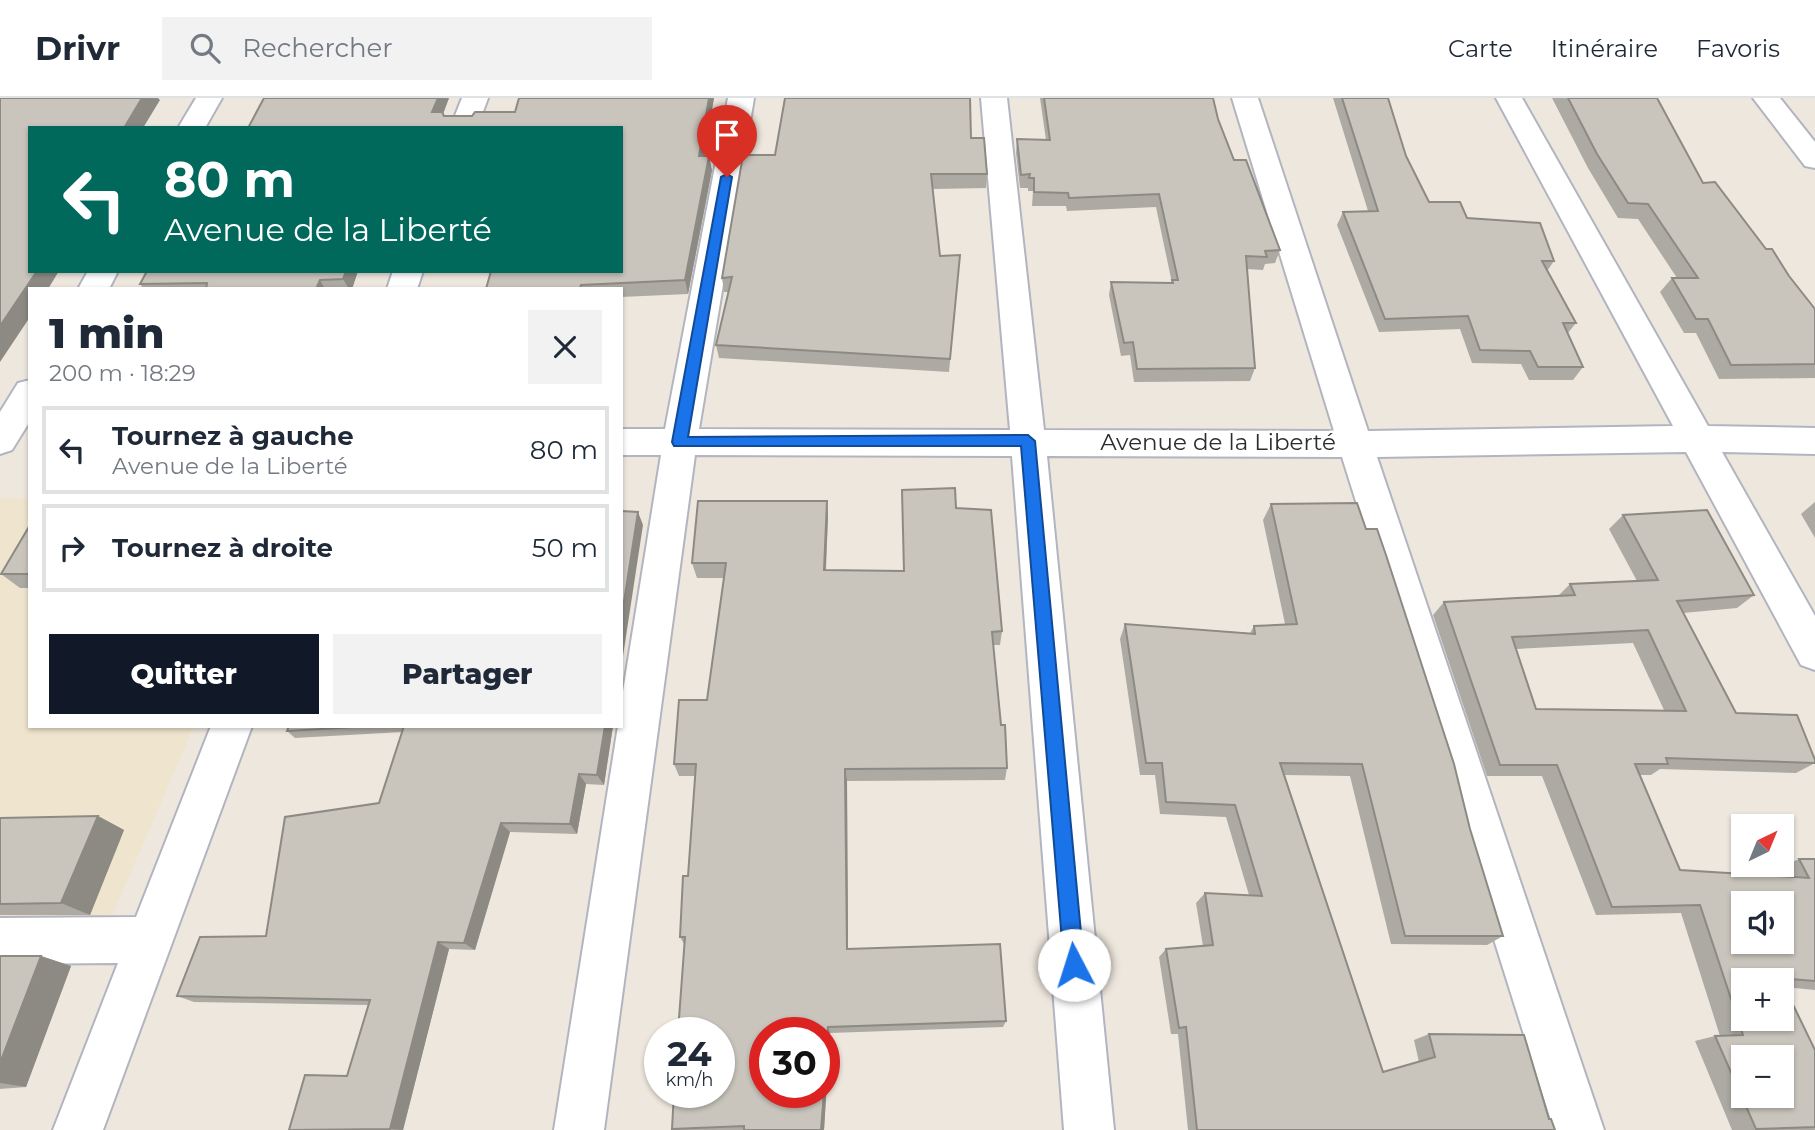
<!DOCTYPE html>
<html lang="fr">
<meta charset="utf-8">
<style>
body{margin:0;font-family:Montserrat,sans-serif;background:#f2f2f3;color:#1f2937;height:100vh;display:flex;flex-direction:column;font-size:26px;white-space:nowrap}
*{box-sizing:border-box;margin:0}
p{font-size:23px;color:#747a83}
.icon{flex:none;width:38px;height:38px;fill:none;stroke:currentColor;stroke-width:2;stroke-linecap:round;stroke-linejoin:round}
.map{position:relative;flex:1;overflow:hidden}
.side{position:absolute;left:28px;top:189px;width:595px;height:441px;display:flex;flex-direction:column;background:#fff;border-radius:0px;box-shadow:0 2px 5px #0004}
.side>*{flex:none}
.guide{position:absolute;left:28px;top:28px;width:595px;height:147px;border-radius:0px;box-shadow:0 2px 5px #0004;background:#00695c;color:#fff;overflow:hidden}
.needle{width:46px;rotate:43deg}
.fabs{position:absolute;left:1731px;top:716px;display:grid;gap:14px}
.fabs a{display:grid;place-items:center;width:63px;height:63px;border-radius:0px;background:#fff;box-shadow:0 2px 5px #0004;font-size:35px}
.speed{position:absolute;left:644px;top:919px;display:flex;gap:14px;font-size:35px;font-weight:700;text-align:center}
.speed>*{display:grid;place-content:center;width:91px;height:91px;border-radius:50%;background:#fff;box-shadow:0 2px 5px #0004;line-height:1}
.speed small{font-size:18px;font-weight:400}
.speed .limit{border:10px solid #d22;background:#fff;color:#111}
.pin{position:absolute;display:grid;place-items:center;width:60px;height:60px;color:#fff;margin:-72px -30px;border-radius:50% 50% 50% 0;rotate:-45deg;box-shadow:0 0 7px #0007}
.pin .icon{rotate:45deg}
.me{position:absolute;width:77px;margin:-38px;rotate:355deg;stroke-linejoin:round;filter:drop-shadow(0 0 5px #0008)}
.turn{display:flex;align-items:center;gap:24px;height:147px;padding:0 21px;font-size:32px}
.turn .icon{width:91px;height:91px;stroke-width:2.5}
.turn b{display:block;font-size:49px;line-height:60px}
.round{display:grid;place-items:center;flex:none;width:74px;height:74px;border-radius:0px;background:#f2f2f3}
.overview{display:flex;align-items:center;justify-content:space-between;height:119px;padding:0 21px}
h1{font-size:42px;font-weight:800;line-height:52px}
.action{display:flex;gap:14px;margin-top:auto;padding:14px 21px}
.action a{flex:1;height:80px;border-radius:0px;background:#111827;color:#fff;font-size:28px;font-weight:800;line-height:80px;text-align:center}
.action a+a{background:#f2f2f3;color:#1f2937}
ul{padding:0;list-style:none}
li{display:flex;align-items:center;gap:21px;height:88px;margin:0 14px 10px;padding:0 7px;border:4px solid #e0e1e3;border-radius:0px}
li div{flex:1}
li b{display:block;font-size:26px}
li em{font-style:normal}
header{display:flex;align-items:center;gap:42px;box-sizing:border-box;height:98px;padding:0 35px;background:#fff;border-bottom:2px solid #e0e1e3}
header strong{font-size:33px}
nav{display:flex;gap:38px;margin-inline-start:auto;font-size:24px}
.search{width:490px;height:63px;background:#f2f2f3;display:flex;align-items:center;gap:18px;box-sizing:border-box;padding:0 24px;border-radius:0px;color:#747a83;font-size:26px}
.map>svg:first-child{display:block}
.education{fill:#efe4ce}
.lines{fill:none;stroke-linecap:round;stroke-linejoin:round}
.minor-casing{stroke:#b2b5c0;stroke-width:4}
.minor{fill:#fff;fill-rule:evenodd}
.wall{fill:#ada9a3;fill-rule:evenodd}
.shaded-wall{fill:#8d8a84}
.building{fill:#c9c5bd;stroke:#8d8a84;stroke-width:2;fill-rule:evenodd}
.route{fill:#1a73e8;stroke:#114b97;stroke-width:2}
.labels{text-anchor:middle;stroke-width:5;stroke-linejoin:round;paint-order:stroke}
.street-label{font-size:23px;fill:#2c2c2c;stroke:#fff}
</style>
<header>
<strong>Drivr</strong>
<div class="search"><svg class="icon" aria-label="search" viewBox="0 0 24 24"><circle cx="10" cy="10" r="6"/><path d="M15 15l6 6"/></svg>Rechercher</div>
<nav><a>Carte</a><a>Itinéraire</a><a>Favoris</a></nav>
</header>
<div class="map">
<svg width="1815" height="1032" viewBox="0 0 1815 1032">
<rect width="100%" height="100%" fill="#eee7de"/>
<path class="education" d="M0 400H30V628H194L110 822 0 821Z"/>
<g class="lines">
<defs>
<path id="minor" d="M196 0H222L205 30H178Z
M462 0H488L477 30H450Z
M728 0H754L699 331 1010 332 981 0H1007L1044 332 1334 333 1232 0H1258L1368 333 1673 328 1496 0H1522L1708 328 1815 330V356L1722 354 1815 518V572L1801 567 1686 354 1377 359 1604 1032H1554L1342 359 1047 358 1114 1032H1064L1012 358 695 357 604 1032H554L618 628H621V606L661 357H621V331H665Z
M1753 0H1780L1815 44V70L1805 68Z
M88 173H118L109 191H78Z
M393 173H423L417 191H387Z
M30 282V323L12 352 0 356V314L18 285Z
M211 628H252L103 1032H53L118 865 0 866V820L136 819Z"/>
</defs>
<use href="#minor" class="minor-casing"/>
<use href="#minor" class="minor"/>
</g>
<path class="wall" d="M449 0 443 16 444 18H472L515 14 519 0H714L704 58 712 72 688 196 621 199V191H485L621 173 248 30Z
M1040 0H1213L1218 21 1234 62 1280 152 1275 165 1265 166 1263 172 1247 171 1255 270 1250 283 1134 284 1130 257 1121 258 1109 197 1111 184 1172 185 1156 109 1067 113 1066 108H1032L1033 93H1028V90H1020L1016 55 1017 41 1046 42Z
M1333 0H1388L1406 58 1429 104 1467 120 1554 163 1547 173 1576 225 1567 236 1583 269 1573 282H1529L1521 266 1472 265 1460 231 1379 234 1337 127 1343 114 1368 113Z
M1552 0H1657L1703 85 1766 151 1815 211V280L1719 281 1696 235H1684L1660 194 1672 180H1677L1638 121 1618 120 1588 70Z
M775 57 987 76 986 90 933 91 940 158 960 157 949 274 719 260 716 247 729 194H724L722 180Z
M358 173 352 191H144L140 186Z
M827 403 828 418 826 472 904 473 956 410 1002 533 1000 547H993L1001 627 1007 670 1005 682 847 683 848 851 1006 923 1003 929 830 935 824 1032H675L672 1031 684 846 680 839 688 778 695 678H679L674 666 707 602 724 480H697L692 465Z
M1815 404V440L1801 416Z
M1271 406 1470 731 1503 838 1487 847 1391 846 1350 678 1285 677 1383 974 1419 964 1414 942 1429 936 1549 1021 1555 1032H1188L1178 936H1171L1159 859 1166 851 1203 848 1196 805 1205 795 1249 797 1226 719 1160 716 1155 677H1140L1120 541 1125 526 1250 535 1254 528 1285 526 1263 422Z
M1623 417 1754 497 1737 510 1683 515 1736 615 1815 662V665L1796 675 1660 671 1651 677H1639L1680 772 1783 778 1779 770 1799 761H1815V892L1784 889 1815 952V1032H1732L1695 943 1715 938H1720L1681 815 1596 817 1542 678H1487L1433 517 1444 504 1558 498 1570 486 1637 483 1609 431ZM1633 545 1664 612 1536 611 1516 551ZM1743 882H1782V920Z
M30 427V490H20L1 476Z
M289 628H613L604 687 586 686 577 736 510 734 475 852 449 851 403 1032H289L347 978 368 907 194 904 177 898 266 838 379 705 402 634 295 640 287 633Z
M98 718 124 732 90 817H0V720Z
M0 858H41L71 868 26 989 0 991Z"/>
<path class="shaded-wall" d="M142 0H158L160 2 143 30H124Z
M438 0H449L438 29 432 14Z
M709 0H714L701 73 699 58Z
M709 58 712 72 688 196 685 182Z
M37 173H59L48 191H30V219L0 264V228Z
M346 173H358L352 191H349L343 181Z
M320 182 325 191H316Z
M827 403 828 418 825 486 824 472Z
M638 414 643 427 621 571V523Z
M605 628H613L604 687 597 677Z
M845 671 847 683 848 859 847 851Z
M579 676 586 686 577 736 570 726Z
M98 718 124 732 90 817 61 805Z
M501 725 510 734 475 852 464 845Z
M438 844 449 851 403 1032 390 1031Z
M41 858 71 868 26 989 0 985V965Z
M828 929 830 935 824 1032H821Z"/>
<path class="building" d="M0 0H142L124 30H30V173H37L0 228Z
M264 0H438L432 14H442L444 18H472L475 14H515L519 0H709L699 58H709L685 182 581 187 580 191H486L491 173H621V30H248Z
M785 0H970L971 40H984L987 76H931L940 158 960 157 950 261 716 247 732 179 722 180 743 57H775Z
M1044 0H1213L1218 21 1234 62H1246L1280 152 1265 153 1267 159 1246 158 1255 270 1137 271 1133 244 1124 245 1111 184 1173 185 1172 182H1178L1159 96 1069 100 1068 95 1034 94V80H1029L1030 76 1021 77 1017 41 1050 42Z
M1342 0H1388L1406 58 1429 104H1460L1467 120 1540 125 1554 163H1542L1576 225H1563L1583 269H1538L1530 253 1480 252 1468 218 1385 221 1343 114 1378 113Z
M1568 0H1657L1703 85 1715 84 1766 151H1772L1789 178 1815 211V266L1731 267 1708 221H1696L1672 180H1698L1648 106 1628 105 1597 56Z
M147 173H346L343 181 320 182 316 191H206L207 185 140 186Z
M955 390 956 410 991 412 1002 533 992 534 1001 627H1005L1007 670 845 671 847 851 1000 846 1006 923 828 929 824 988V934H765V994H824L821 1032H744V1028L672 1031 674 994H719V934H678L685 839H680L683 778H688L696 666H674L679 602H707L726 465H692L698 403H827L824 472 904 473 902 392Z
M1357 405 1366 431H1377L1386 457 1454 666 1470 731 1503 838H1405L1362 666 1280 665 1383 974 1435 959 1429 936 1524 937 1549 1021H1551L1555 1032H1197L1186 929 1179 930 1166 851 1213 847 1205 795 1262 798 1235 707 1166 704 1162 665H1146L1125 526 1255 536 1254 528 1297 526 1271 406Z
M1707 412 1754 497 1677 503 1736 615 1797 617 1815 662V665L1666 660 1668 666H1635L1680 772 1809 780 1799 761H1815V883L1779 880 1780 882H1743V920H1782V884L1815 952V1029L1756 1031 1715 938 1743 937 1700 807 1612 809 1557 667H1500L1444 504 1575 497 1570 486 1658 482 1623 417ZM1648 532 1686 613 1536 611 1512 539ZM1743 805H1782V844H1743ZM1743 959H1782V998H1743Z
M621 413 638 414 621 523Z
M30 427V476H1Z
M289 628H372L287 633Z
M404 628H605L597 677 579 676 570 726 501 725 464 845 438 844 390 1031 289 1032 305 977 347 978 370 902 177 898 200 839 266 838 285 719 379 705Z
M98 718 61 805 0 806V720Z
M0 858H41L0 965Z"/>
<path class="route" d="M727 76 732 79 688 339 1028 337 1035 343 1084 867 1081 873 1074 876 1067 873 1064 867 1021 348H674L672 344 721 79Z"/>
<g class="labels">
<g class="street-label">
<text x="1218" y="352">Avenue de la Liberté</text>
</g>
</g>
</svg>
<div class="fabs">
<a><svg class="needle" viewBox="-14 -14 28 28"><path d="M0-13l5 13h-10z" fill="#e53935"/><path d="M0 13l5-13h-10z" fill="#747a83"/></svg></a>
<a><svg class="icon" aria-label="sound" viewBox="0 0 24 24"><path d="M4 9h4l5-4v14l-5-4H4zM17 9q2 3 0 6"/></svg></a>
<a>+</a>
<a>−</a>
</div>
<div class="speed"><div>24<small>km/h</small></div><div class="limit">30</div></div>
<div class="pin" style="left:727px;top:79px;background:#d93025"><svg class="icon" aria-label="arrive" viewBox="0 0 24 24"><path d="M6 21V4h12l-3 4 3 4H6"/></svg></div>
<svg class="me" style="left:1074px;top:867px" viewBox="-20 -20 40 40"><circle r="19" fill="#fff"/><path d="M0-13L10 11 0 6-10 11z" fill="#1a73e8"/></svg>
<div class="guide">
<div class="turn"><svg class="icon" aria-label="left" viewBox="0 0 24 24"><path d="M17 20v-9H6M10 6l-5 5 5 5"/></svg><div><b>80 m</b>Avenue de la Liberté</div></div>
</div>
<section class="side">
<div class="overview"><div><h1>1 min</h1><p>200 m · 18:29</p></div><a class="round"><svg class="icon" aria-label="close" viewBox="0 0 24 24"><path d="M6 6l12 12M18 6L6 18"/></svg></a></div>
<ul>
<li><svg class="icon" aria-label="left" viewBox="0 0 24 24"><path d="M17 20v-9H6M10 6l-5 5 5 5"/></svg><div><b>Tournez à gauche</b><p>Avenue de la Liberté</p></div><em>80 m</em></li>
<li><svg class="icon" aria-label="right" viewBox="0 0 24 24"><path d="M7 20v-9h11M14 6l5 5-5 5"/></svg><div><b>Tournez à droite</b></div><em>50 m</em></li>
</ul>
<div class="action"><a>Quitter</a><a>Partager</a></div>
</section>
</div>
